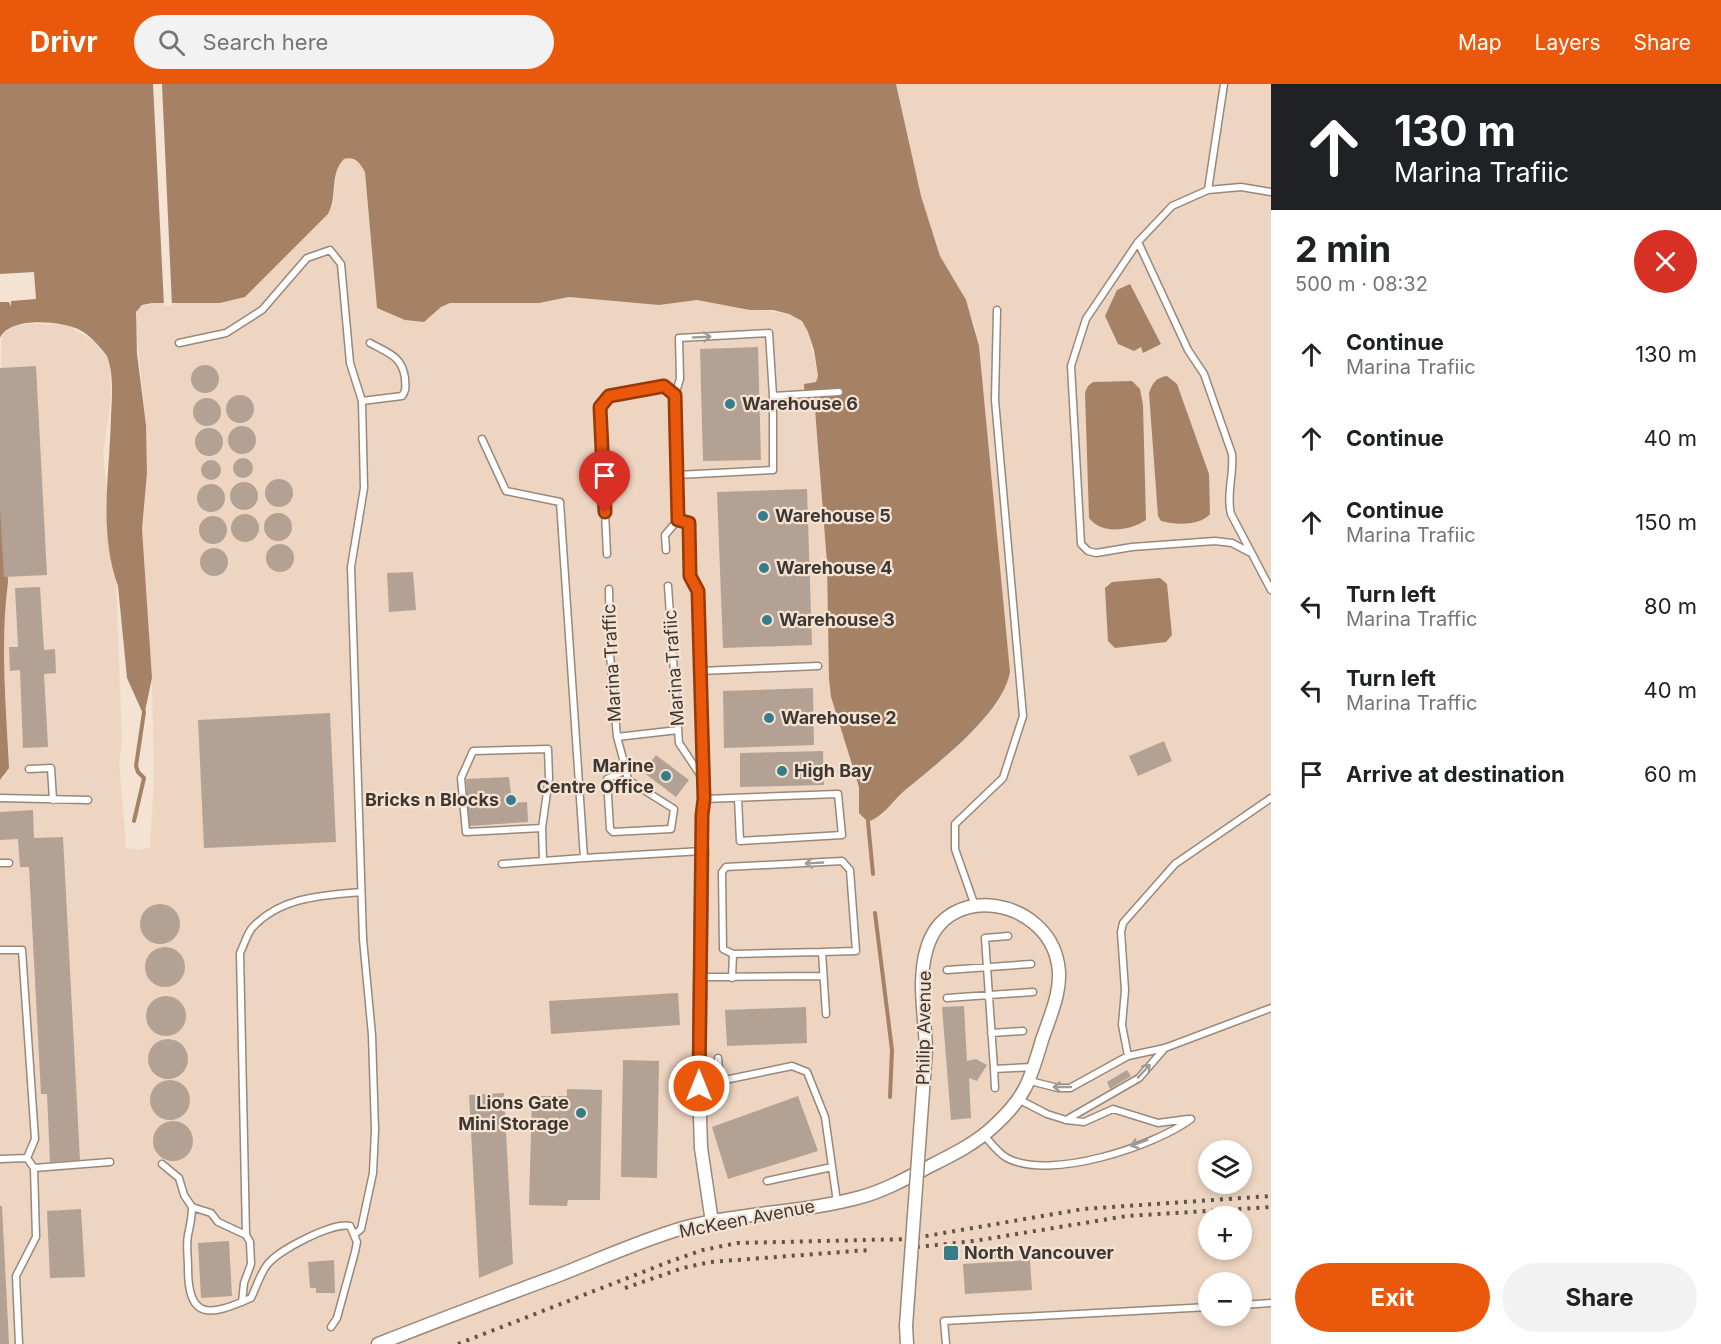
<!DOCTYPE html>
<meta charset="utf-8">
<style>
body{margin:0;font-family:Inter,sans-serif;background:#f2f2f2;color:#202124;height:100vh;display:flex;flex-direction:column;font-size:22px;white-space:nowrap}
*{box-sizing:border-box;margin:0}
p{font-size:20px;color:#757577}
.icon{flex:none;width:33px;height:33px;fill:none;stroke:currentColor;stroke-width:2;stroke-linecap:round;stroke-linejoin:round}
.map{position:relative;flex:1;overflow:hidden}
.details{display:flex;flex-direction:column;background:#fff;width:450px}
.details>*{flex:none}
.guide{background:#202124;color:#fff;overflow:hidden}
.fabs{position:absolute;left:1198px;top:1056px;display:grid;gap:12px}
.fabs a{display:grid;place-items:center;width:54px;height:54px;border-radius:50%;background:#fff;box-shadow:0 3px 9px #0003;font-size:30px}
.pin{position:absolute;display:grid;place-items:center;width:51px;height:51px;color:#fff;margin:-62px -26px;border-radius:50% 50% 50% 0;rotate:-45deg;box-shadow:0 0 6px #0007}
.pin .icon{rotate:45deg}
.me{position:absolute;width:66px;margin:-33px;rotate:0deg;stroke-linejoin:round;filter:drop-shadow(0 0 4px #0008)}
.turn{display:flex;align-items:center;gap:21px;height:126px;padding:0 24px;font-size:27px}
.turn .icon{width:78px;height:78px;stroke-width:2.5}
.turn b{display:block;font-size:42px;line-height:51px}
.round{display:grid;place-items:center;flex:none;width:63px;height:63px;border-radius:32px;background:#f2f2f2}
.overview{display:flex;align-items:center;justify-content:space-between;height:102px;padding:0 24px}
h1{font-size:36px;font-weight:700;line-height:45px}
.primary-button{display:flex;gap:12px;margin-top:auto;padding:12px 24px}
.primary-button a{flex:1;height:69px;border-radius:36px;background:#ea580c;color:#fff;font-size:24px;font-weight:700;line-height:69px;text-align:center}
.primary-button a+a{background:#f2f2f2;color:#202124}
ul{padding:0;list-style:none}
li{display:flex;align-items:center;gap:18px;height:84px;padding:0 24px}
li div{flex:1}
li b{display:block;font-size:22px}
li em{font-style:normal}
header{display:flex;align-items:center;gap:36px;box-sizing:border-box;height:84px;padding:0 30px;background:#ea580c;color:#fff}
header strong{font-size:28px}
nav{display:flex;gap:33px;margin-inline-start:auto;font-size:21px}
.search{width:420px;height:54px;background:#f2f2f2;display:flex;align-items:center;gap:15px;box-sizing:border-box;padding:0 21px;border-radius:33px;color:#757577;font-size:22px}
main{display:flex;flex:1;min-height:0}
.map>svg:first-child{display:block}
.built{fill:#edd5c1;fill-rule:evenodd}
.water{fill:#a58265}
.pier{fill:#f4e2d3}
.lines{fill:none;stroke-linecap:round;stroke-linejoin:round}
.stream{stroke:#a58265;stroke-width:4}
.building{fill:#b3a294}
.service-casing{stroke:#99887a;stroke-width:9}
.minor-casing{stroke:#99887a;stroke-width:15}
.service{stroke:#fff;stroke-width:6}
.minor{stroke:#fff;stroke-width:12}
.rail{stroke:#5d544c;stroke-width:4;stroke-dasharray:3 6;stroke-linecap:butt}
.minor-bridge-casing{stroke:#99887a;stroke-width:15;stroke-linecap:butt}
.minor-bridge{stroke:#fff;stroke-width:12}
.oneway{stroke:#9e9b98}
.route-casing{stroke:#983908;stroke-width:15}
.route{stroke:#ea580c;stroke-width:10}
.poi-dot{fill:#377c8a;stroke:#f4e2d3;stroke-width:2}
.labels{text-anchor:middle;stroke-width:4.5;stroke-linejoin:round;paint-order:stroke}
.poi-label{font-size:18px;font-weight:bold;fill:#3e3731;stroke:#f4e2d3;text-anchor:start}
.street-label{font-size:18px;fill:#3e3731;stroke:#f4e2d3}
</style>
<header>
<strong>Drivr</strong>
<div class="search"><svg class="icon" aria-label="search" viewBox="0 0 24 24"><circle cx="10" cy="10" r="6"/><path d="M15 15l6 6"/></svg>Search here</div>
<nav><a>Map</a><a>Layers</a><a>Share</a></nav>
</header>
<main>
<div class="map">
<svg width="1271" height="1260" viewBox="0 0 1271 1260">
<rect width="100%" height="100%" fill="#f4e2d3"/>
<path class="built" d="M896 0H1271V1260H0V696L4 693 2 520 8 498 0 324 2 250 14 242 29 240 67 241 92 256 107 272 110 279 111 314 103 370 116 493 122 659 119 678 126 764 140 766 150 763 154 696 152 594 142 445 147 389 146 341 135 233 138 224 152 219H220L245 213 328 130 333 117 337 85 344 75 349 74 361 80 365 88 377 224 405 236 424 238 441 223 450 219H539L569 213 658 221 697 216 789 230 802 237 808 248 818 292 816 298 804 301 805 321 815 325 820 380 827 479 831 613 860 703 859 729 882 732 1010 588 975 242 940 172 921 112ZM1209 1066H1242V1100H1209ZM1209 1132H1242V1166H1209ZM1209 1198H1242V1232H1209Z"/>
<path class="water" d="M0 0H896L921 112 940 172 966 216 979 262 1010 588C1003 630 935 681 903 708 890 720 885 731 868 738L859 729V703L831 613 829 595 827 479 815 325 805 321 804 300 816 298 818 292 814 266 808 248 802 237 789 230 773 226H750L697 216 659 221 569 213 539 219H450L441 223 424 238 405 236 377 224 365 88C360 79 355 72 344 75 329 90 338 112 328 130L245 213 220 219H152L142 221 136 228 137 270 146 341 147 389 142 445 152 594 144 632 127 594 118 502C98 447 110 389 111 332 112 313 114 290 107 272 100 263 91 252 80 246 61 237 10 232 0 254Z
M1130 200 1161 260 1143 269 1141 263 1134 267 1118 260 1105 232 1117 206Z
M1167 292 1177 300 1209 390 1210 430C1200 442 1175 441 1161 437L1158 432 1149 309C1153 298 1156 294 1167 292Z
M1132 297 1140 305 1143 321 1146 436C1129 447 1102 451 1089 434L1085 308 1088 302 1093 298Z
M0 324 8 498C0 558 6 623 9 684L0 696Z
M1160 494 1167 500 1172 551 1166 558 1115 564 1108 557 1105 504 1112 498Z"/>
<path class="pier" d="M153 0H162L172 222H164Z
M34 188 36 215 11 217V223L9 218H0V190Z"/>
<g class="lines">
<path class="stream" d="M134 737 144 694 138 688 136 682 144 628
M868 738 873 790
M875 829 892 966 890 1013"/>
</g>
<path class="building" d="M758 263 761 376 703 377 700 265Z
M191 295a14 14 0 1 1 28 0a14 14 0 1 1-28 0Z
M36 282 47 491 4 493 0 425V284Z
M226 325a14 14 0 1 1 28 0a14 14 0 1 1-28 0Z
M193 328a14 14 0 1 1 28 0a14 14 0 1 1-28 0Z
M228 356a14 14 0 1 1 28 0a14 14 0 1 1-28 0Z
M195 358a14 14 0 1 1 28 0a14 14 0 1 1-28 0Z
M233 384a10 10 0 1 1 20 0a10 10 0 1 1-20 0Z
M201 386a10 10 0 1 1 20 0a10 10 0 1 1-20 0Z
M265 409a14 14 0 1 1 28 0a14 14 0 1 1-28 0Z
M230 412a14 14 0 1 1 28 0a14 14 0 1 1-28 0Z
M197 414a14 14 0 1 1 28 0a14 14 0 1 1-28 0Z
M807 405 812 561 723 564 717 408Z
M264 443a14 14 0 1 1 28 0a14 14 0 1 1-28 0Z
M231 444a14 14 0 1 1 28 0a14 14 0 1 1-28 0Z
M199 446a14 14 0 1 1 28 0a14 14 0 1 1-28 0Z
M266 474a14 14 0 1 1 28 0a14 14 0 1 1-28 0Z
M200 478a14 14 0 1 1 28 0a14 14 0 1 1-28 0Z
M413 488 416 526 389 528 387 489Z
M40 503 44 566 55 565 56 589 44 590 48 663 23 664 20 586 10 587 9 563H18L15 504Z
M813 604 814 661 724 664 723 607Z
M330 629 336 758 204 764 198 636Z
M1164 657 1172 677 1138 692 1129 672Z
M823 667 824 701 740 703V669Z
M656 671 689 696 676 713 643 688Z
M509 693 512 719 527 718 528 738 469 742 466 695Z
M33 726 34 754 63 753 80 1076 50 1078 47 1010H41L29 783H20L18 755 0 756V728Z
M140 840a20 20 0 1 1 40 0a20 20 0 1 1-40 0Z
M145 883a20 20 0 1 1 40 0a20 20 0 1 1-40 0Z
M678 909 680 941 551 950 549 917Z
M146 932a20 20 0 1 1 40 0a20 20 0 1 1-40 0Z
M964 922 967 977 976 975 987 981 977 997 969 994 971 1034 951 1036 942 923Z
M806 923 807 959 727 962 725 926Z
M148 975a20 20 0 1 1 40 0a20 20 0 1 1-40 0Z
M623 976 659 977 657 1094 621 1093Z
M1127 986 1131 992 1110 1005 1107 998Z
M150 1016a20 20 0 1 1 40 0a20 20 0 1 1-40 0Z
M567 1005 602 1006 600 1116H568L567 1122 529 1121 532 1012H567Z
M504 1009 513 1180 479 1194 469 1011Z
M798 1012 818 1067 728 1095 712 1043Z
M153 1057a20 20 0 1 1 40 0a20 20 0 1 1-40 0Z
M0 1122H2L9 1260H0Z
M81 1125 85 1193 50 1194 47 1127Z
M229 1157 232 1212 201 1214 198 1159Z
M999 1169V1174L971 1175V1171Z
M334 1176 335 1209H316V1204H310L308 1178Z
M1030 1176 1032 1206 965 1210 963 1180Z"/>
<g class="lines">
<defs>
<path id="service" d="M1208 106 1224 0
M1138 158 1188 266 1204 290 1232 370C1234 391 1226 410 1231 430L1271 506
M179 259 226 249 262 226 307 174 330 166 341 180 350 279 362 317
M675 311 680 295 679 254 769 249 773 312
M482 355 506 407 560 418 584 774 702 767 703 695 679 659 668 502
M677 391 773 386V312L839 308
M678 436 689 439 690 492 698 507 703 695
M1249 468 1232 459 1215 457 1132 463 1096 469 1088 467 1081 460 1071 282 1086 235 1138 158 1172 122 1208 106 1241 103 1271 108
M607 470 600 323 609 312 664 302 675 311 678 436 665 451 666 466
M609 505 610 571 617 653
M700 587 818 582
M548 665 549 694 542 744 466 748 461 694 473 667Z
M29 685 51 684 53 716
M626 686 607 695 610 745 613 748 671 745 674 725 628 696C625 681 621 667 617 653L678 646
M0 714 88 716
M704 715 838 710 842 751 740 757 738 714
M542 744 543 776
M0 779H9
M502 780 584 774
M975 822 955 765V740L1003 694 1023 632 995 316 997 226
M0 866H22L35 1055 27 1074
M733 870 723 865 722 788 726 783 842 777 850 786 856 867 822 868 826 930
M947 886 1031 880
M701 893 821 892
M732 894 733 870 822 868
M947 914 1033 908
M991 949 1023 947
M1128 972 1122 941 1125 906 1121 848 1123 839 1175 780 1271 714
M994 985 985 854 1008 852
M720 997 792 982 807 988 825 1033 837 1118
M1030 997 1058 1004H1070L1128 972 1165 964 1271 924
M700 1002 720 997 718 974
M995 1004 994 985 1033 983
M1020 1016 1047 1030 1066 1036 1139 994 1165 964
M1066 1036 1084 1038 1113 1025 1158 1039 1188 1035
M984 1051C991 1059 998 1069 1007 1074 1050 1097 1155 1062 1191 1035
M0 1075 27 1074 34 1084 36 1153 16 1192 19 1260
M162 1080 179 1094 184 1111 192 1123 211 1129 218 1138 246 1151 250 1158 251 1180 244 1199 242 1218
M34 1084 110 1078
M767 1097 832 1083
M192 1123C192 1134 190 1141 188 1151 186 1161 188 1173 188 1184 188 1237 210 1232 251 1214 256 1204 260 1190 267 1181 278 1166 333 1138 350 1142L357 1158 355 1168 337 1234 331 1243
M355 1150 361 1145 373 1089 375 1046 372 951 363 855 351 483 364 404 362 317 402 312C407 306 405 301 405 294 402 272 388 269 370 259
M246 1151 240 869C244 861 247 850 252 844 280 813 323 811 361 808
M1242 1221 1271 1219
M946 1260 944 1237 1209 1223"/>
<path id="minor" d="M702 767 699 1002 701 1064 712 1138
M906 1242 907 1260
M378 1260C439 1236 500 1213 562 1190 602 1174 642 1156 683 1144 741 1128 803 1129 861 1113 886 1106 909 1093 932 1081 954 1070 976 1059 994 1042 1026 1013 1030 996 1042 956 1050 932 1063 905 1058 880 1047 815 947 796 927 864 917 895 925 933 926 965"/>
</defs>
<use href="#service" class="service-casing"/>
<use href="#minor" class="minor-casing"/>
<use href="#service" class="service"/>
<use href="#minor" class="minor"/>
<path class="rail" d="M908 1164 974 1157 1127 1132 1271 1123
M625 1204 683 1184 710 1178 869 1166
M458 1260 671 1177 703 1166 737 1159 909 1155 1083 1125 1271 1112"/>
<defs>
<path id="minor-bridge" d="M906 1242 926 965"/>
</defs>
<use href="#minor-bridge" class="minor-bridge-casing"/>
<use href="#minor-bridge" class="minor-bridge"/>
</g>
<defs><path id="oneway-shaft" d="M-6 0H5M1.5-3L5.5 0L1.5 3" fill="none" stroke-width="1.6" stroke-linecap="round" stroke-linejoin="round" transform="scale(1.5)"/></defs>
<g class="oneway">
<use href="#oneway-shaft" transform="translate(702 253) rotate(-3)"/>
<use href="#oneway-shaft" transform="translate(814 779) rotate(177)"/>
<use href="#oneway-shaft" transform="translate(1144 987) rotate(-47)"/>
<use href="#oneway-shaft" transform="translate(1062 1003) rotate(180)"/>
<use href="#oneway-shaft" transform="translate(1139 1059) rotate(160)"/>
</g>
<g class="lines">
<defs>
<path id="route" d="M605 428 600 323 609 312 664 302 675 311 678 436 689 439 690 492 698 507 704 715 702 731 699 1002"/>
</defs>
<use href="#route" class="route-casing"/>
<use href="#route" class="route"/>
</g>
<g class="poi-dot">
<circle cx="730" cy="320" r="6"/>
<circle cx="763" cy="432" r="6"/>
<circle cx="764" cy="484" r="6"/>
<circle cx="767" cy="536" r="6"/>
<circle cx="769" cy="634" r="6"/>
<circle cx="782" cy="687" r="6"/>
<circle cx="666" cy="692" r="6"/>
<circle cx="511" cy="716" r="6"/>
<circle cx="581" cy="1029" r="6"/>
<rect x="943" y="1161" width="16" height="16" rx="3"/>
</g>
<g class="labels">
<g class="poi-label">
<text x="742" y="326">Warehouse 6</text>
<text x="775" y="438">Warehouse 5</text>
<text x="776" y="490">Warehouse 4</text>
<text x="779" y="542">Warehouse 3</text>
<text x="781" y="640">Warehouse 2</text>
<text x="654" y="688" text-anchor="end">Marine<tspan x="654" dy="21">Centre Office</tspan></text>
<text x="794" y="693">High Bay</text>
<text x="499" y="722" text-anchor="end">Bricks n Blocks</text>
<text x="569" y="1025" text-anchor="end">Lions Gate<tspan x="569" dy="21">Mini Storage</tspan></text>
<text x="964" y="1175">North Vancouver</text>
</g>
<g class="street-label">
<text transform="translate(612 579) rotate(-93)" y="6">Marina Traffic</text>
<text transform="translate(674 584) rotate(-94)" y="6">Marina Trafiic</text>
<text transform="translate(924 944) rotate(-89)" y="6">Philip Avenue</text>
<text transform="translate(747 1135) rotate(-11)" y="6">McKeen Avenue</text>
</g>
</g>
</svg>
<div class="fabs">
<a><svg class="icon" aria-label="layers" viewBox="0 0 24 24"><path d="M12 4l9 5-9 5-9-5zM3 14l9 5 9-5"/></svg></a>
<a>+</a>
<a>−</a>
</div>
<div class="pin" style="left:605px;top:428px;background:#d93025"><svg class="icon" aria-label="arrive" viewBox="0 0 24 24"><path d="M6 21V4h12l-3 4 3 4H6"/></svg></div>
<svg class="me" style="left:699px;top:1002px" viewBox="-20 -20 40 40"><circle r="17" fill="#ea580c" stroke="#fff" stroke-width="3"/><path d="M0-11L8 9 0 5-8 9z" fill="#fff"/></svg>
</div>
<section class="details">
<div class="guide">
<div class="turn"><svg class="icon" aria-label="ahead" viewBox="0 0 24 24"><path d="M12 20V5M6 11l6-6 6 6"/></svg><div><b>130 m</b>Marina Trafiic</div></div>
</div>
<div class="overview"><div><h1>2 min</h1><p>500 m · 08:32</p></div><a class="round" style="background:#d93025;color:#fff"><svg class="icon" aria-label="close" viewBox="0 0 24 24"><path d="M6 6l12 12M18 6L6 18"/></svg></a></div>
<ul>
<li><svg class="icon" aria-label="ahead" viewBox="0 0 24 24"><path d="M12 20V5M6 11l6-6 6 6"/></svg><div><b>Continue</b><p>Marina Trafiic</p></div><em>130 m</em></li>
<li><svg class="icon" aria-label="ahead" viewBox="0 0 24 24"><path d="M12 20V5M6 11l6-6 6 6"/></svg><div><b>Continue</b></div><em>40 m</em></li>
<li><svg class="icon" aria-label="ahead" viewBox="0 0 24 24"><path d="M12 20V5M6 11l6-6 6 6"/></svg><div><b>Continue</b><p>Marina Trafiic</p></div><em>150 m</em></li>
<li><svg class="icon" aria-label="left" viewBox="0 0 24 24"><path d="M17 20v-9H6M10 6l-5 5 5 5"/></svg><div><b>Turn left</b><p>Marina Traffic</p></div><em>80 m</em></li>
<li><svg class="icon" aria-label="left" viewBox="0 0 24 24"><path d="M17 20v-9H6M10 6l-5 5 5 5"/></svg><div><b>Turn left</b><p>Marina Traffic</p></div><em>40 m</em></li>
<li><svg class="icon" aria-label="arrive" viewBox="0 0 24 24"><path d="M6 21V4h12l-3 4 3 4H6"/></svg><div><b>Arrive at destination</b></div><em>60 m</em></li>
</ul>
<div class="primary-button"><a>Exit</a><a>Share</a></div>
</section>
</main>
